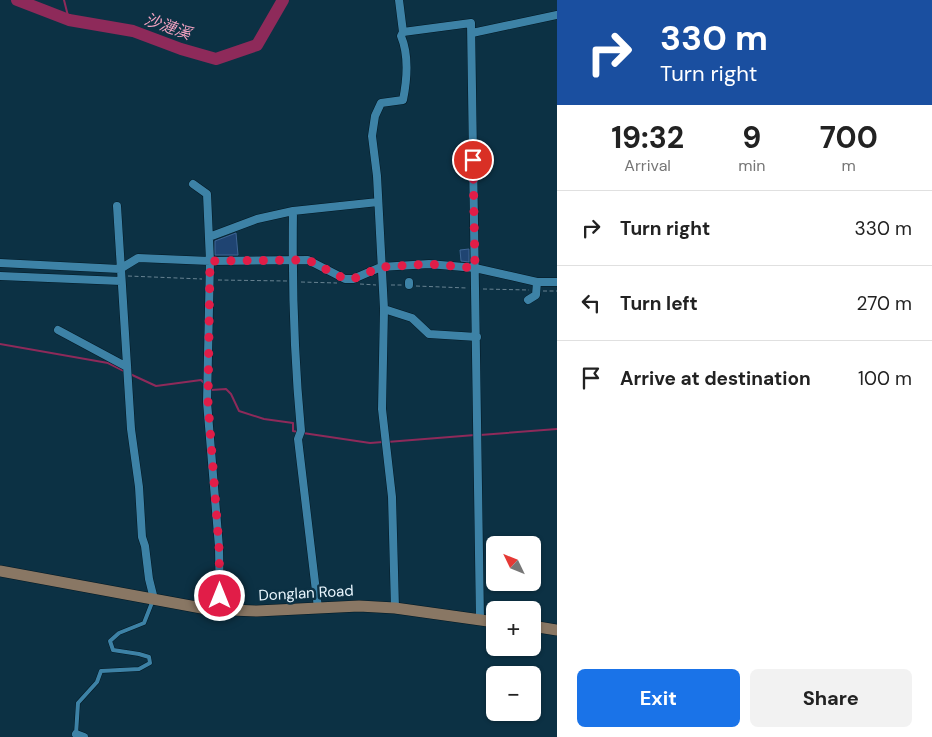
<!DOCTYPE html>
<meta charset="utf-8">
<style>
body{margin:0;font-family:"DM Sans","Noto Sans TC",sans-serif;background:#f2f2f2;color:#222;height:100vh;display:flex;flex-direction:column;font-size:19px;white-space:nowrap}
*{box-sizing:border-box;margin:0}
p{font-size:16px;color:#767676}
.icon{flex:none;width:28px;height:28px;fill:none;stroke:currentColor;stroke-width:2;stroke-linecap:round;stroke-linejoin:round}
.map{position:relative;flex:1;overflow:hidden}
.panel{display:flex;flex-direction:column;background:#fff;width:375px}
.panel>*{flex:none}
.banner{background:#1a4fa0;color:#fff;overflow:hidden}
.needle{width:32px;rotate:313deg}
.tools{position:absolute;left:486px;top:536px;display:grid;gap:10px}
.tools a{display:grid;place-items:center;width:55px;height:55px;border-radius:8px;background:#fff;box-shadow:0 1px 4px #0004;font-size:25px}
.pin{position:absolute;display:grid;place-items:center;width:42px;height:42px;color:#fff;margin:-21px;border:2px solid #fff;border-radius:50%;box-shadow:0 1px 5px #0007}
.me{position:absolute;width:55px;margin:-28px;rotate:0deg;stroke-linejoin:round;filter:drop-shadow(0 0 4px #0008)}
.turn{display:flex;align-items:center;gap:18px;height:105px;padding:0 20px;font-size:22px}
.turn .icon{width:65px;height:65px;stroke-width:2.5}
.turn b{display:block;font-size:35px;line-height:42px}
.eta{display:flex;justify-content:space-evenly;align-items:center;height:85px;text-align:center}
.eta b{font-size:30px;font-weight:700;line-height:35px}
.cta{display:flex;gap:10px;margin-top:auto;padding:10px 20px}
.cta a{flex:1;height:58px;border-radius:8px;background:#1a73e8;color:#fff;font-size:20px;font-weight:700;line-height:58px;text-align:center}
.cta a+a{background:#f2f2f2;color:#222}
ul{padding:0;list-style:none}
li{display:flex;align-items:center;gap:15px;height:75px;padding:0 20px;border-top:1px solid #e0e0e0}
li div{flex:1}
li b{display:block;font-size:19px}
li em{font-style:normal}
main{display:flex;flex:1;min-height:0}
.map>svg:first-child{display:block}
.lines{fill:none;stroke-linecap:round;stroke-linejoin:round}
.stream{stroke:#8e2a5a;stroke-width:2}
.river{stroke:#8e2a5a;stroke-width:12}
.building{fill:#1f4472;stroke:#3e6595}
.lane-casing{stroke:#031823;stroke-width:5}
.street-casing{stroke:#031823;stroke-width:9}
.primary-casing{stroke:#031823;stroke-width:12}
.path{stroke:#678291;stroke-width:1;stroke-dasharray:4 2.5;stroke-linecap:butt}
.lane{stroke:#3d82a6;stroke-width:4}
.street{stroke:#3d82a6;stroke-width:8}
.primary{stroke:#897764;stroke-width:11}
.route{stroke:#e11d48;stroke-width:9;stroke-dasharray:0 16.2}
.labels{text-anchor:middle;stroke-width:5;stroke-linejoin:round;paint-order:stroke}
.street-label{font-size:15px;fill:#e8f5fd;stroke:#0c3144}
.water-label{font-size:16px;font-style:italic;fill:#f4a3c2;stroke:#0c3144}
</style>
<main>
<div class="map">
<svg width="557" height="737" viewBox="0 0 557 737">
<rect width="100%" height="100%" fill="#0c3144"/>
<g class="lines">
<path class="stream" d="M64 0 69 20
M0 344 108 363 124 371
M130 374 156 386 201 380 204 383
M209 388 211 390 226 389 231 394 239 411 264 419 293 423V431L298 432
M303 433 370 443 383 442
M480 435 557 429
M387 442 475 435"/>
<path class="river" d="M17 0 69 20 133 31 181 49 216 59 257 45 283 0"/>
</g>
<path class="building" d="M236 233 238 255H215V241Z
M469 249V262L461 261 460 250Z"/>
<g class="lines">
<defs>
<path id="lane" d="M76 734 78 703 97 682 101 671 139 669 150 663 149 657 139 654 113 650 110 641 119 633 144 623 153 600"/>
<path id="street" d="M403 32 471 23 480 620
M472 33 557 15
M193 184 207 194 210 261 207 402 219 547 220 610
M117 206 131 429 139 487 142 537 145 546 149 579 154 599
M293 211C292 284 294 357 301 431L298 439 318 608
M209 237 257 219 293 211 378 202
M0 263 120 269 138 258 210 261 308 260 345 279H353L381 267 429 264 475 268 537 282H557
M0 276 121 281
M409 285V282
M528 300 536 295 537 282
M384 309 412 318 429 334 477 337
M58 330 127 367
M395 608 392 497 382 409 384 309 377 176 372 136 375 116 381 103 403 100C407 80 409 55 401 36L403 32 399 0
M76 734 84 737"/>
<path id="primary" d="M0 571 207 609 257 611 359 606 395 608 495 622
M532 626 557 630"/>
</defs>
<use href="#lane" class="lane-casing"/>
<use href="#street" class="street-casing"/>
<use href="#primary" class="primary-casing"/>
<path class="path" d="M128 276 202 279
M218 280 287 281
M301 282 337 283
M360 284 376 285
M391 285H402
M416 286 467 288
M483 289 529 290
M543 291H557"/>
<use href="#lane" class="lane"/>
<use href="#street" class="street"/>
<use href="#primary" class="primary"/>
</g>
<g class="lines">
<path class="route" d="M220 596 219 547 208 402 210 261 308 260 345 279H353L381 267 429 264 475 268 473 160"/>
</g>
<g class="labels">
<g class="street-label">
<text transform="translate(306 593) rotate(-3)" y="5">Donglan Road</text>
</g>
<g class="water-label">
<text transform="translate(168 26) rotate(19)" y="6">沙漣溪</text>
</g>
</g>
</svg>
<div class="tools">
<a><svg class="needle" viewBox="-14 -14 28 28"><path d="M0-13l5 13h-10z" fill="#e53935"/><path d="M0 13l5-13h-10z" fill="#767676"/></svg></a>
<a>+</a>
<a>−</a>
</div>
<div class="pin" style="left:473px;top:160px;background:#d93025"><svg class="icon" aria-label="arrive" viewBox="0 0 24 24"><path d="M6 21V4h12l-3 4 3 4H6"/></svg></div>
<svg class="me" style="left:220px;top:596px" viewBox="-20 -20 40 40"><circle r="17" fill="#e11d48" stroke="#fff" stroke-width="3"/><path d="M0-11L8 9 0 5-8 9z" fill="#fff"/></svg>
</div>
<section class="panel">
<div class="banner">
<div class="turn"><svg class="icon" aria-label="right" viewBox="0 0 24 24"><path d="M7 20v-9h11M14 6l5 5-5 5"/></svg><div><b>330 m</b>Turn right</div></div>
</div>
<div class="eta">
<div><b>19:32</b><p>Arrival</p></div>
<div><b>9</b><p>min</p></div>
<div><b>700</b><p>m</p></div>
</div>
<ul>
<li><svg class="icon" aria-label="right" viewBox="0 0 24 24"><path d="M7 20v-9h11M14 6l5 5-5 5"/></svg><div><b>Turn right</b></div><em>330 m</em></li>
<li><svg class="icon" aria-label="left" viewBox="0 0 24 24"><path d="M17 20v-9H6M10 6l-5 5 5 5"/></svg><div><b>Turn left</b></div><em>270 m</em></li>
<li><svg class="icon" aria-label="arrive" viewBox="0 0 24 24"><path d="M6 21V4h12l-3 4 3 4H6"/></svg><div><b>Arrive at destination</b></div><em>100 m</em></li>
</ul>
<div class="cta"><a>Exit</a><a>Share</a></div>
</section>
</main>
